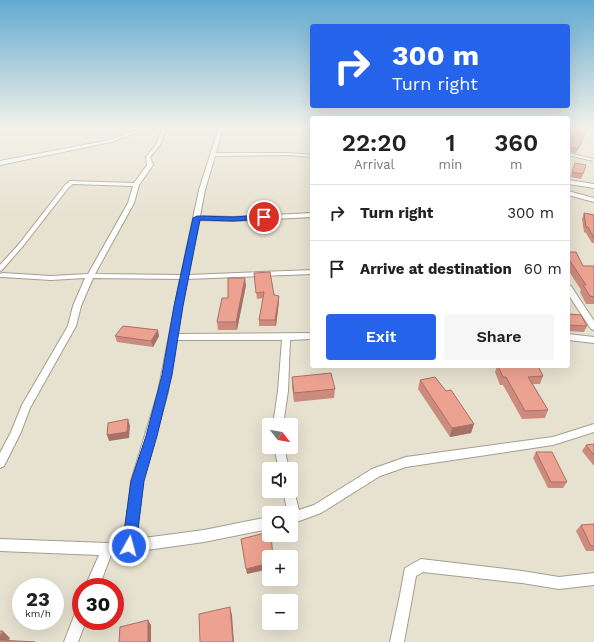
<!DOCTYPE html>
<meta charset="utf-8">
<style>
body{margin:0;font-family:"Work Sans",sans-serif;background:#f6f6f6;color:#222;height:100vh;display:flex;flex-direction:column;font-size:15px;white-space:nowrap}
*{box-sizing:border-box;margin:0}
p{font-size:13px;color:#767676}
.icon{flex:none;width:22px;height:22px;fill:none;stroke:currentColor;stroke-width:2;stroke-linecap:round;stroke-linejoin:round}
.map{position:relative;flex:1;overflow:hidden}
.details{position:absolute;left:310px;top:116px;width:260px;height:252px;display:flex;flex-direction:column;background:#fff;border-radius:4px;box-shadow:0 4px 16px #0002}
.details>*{flex:none}
.top-card{position:absolute;left:310px;top:24px;width:260px;height:84px;border-radius:4px;box-shadow:0 4px 16px #0002;background:#2563eb;color:#fff;overflow:hidden}
.needle{width:26px;rotate:121deg}
.fabs{position:absolute;left:262px;top:418px;display:grid;gap:8px}
.fabs a{display:grid;place-items:center;width:36px;height:36px;border-radius:4px;background:#fff;box-shadow:0 4px 16px #0002;font-size:20px}
.speed{position:absolute;left:12px;top:578px;display:flex;gap:8px;font-size:20px;font-weight:700;text-align:center}
.speed>*{display:grid;place-content:center;width:52px;height:52px;border-radius:50%;background:#fff;box-shadow:0 4px 16px #0002;line-height:1}
.speed small{font-size:10px;font-weight:400}
.speed .limit{border:6px solid #d22;background:#fff;color:#111}
.pin{position:absolute;display:grid;place-items:center;width:34px;height:34px;color:#fff;margin:-17px;border:2px solid #fff;border-radius:50%;box-shadow:0 1px 4px #0007}
.me{position:absolute;width:44px;margin:-22px;rotate:7deg;stroke-linejoin:round;filter:drop-shadow(0 0 3px #0008)}
.turn{display:flex;align-items:center;gap:14px;height:84px;padding:0 16px;font-size:18px}
.turn .icon{width:52px;height:52px;stroke-width:2.5}
.turn b{display:block;font-size:28px;line-height:34px}
.eta{display:flex;justify-content:space-evenly;align-items:center;height:68px;text-align:center}
.eta b{font-size:24px;font-weight:600;line-height:28px}
.primary-button{display:flex;gap:8px;margin-top:auto;padding:8px 16px}
.primary-button a{flex:1;height:46px;border-radius:4px;background:#2563eb;color:#fff;font-size:16px;font-weight:600;line-height:46px;text-align:center}
.primary-button a+a{background:#f6f6f6;color:#222}
ul{padding:0;list-style:none}
li{display:flex;align-items:center;gap:12px;height:56px;padding:0 16px;border-top:1px solid #e0e0e0}
li div{flex:1}
li b{display:block;font-size:15px}
li em{font-style:normal}
.map>svg:first-child{display:block}
.lines{fill:none;stroke-linecap:round;stroke-linejoin:round}
.street-casing{stroke:#a39e8e;stroke-width:2}
.street{fill:#fff;fill-rule:evenodd}
.wall{fill:#cc8b7d}
.shaded-wall{fill:#a67166}
.building{fill:#eda291;stroke:#a67166}
.route{fill:#2563eb;stroke:#184099}
</style>
<div class="map">
<svg width="594" height="642" viewBox="0 0 594 642">
<rect width="100%" height="100%" fill="#e7e1d0"/>
<g class="lines">
<defs>
<path id="street" d="M15 127H26L0 132V130Z
M146 127H152L111 142 0 165V161L110 140Z
M163 127H167L160 145 150 157 153 165 139 185 134 203 95 274 181 275 199 190 219 127H223L216 153H289L312 155V157L289 155 215 156 205 190 200 216 233 217 312 213V217L233 221 199 220 188 275 312 270V274L187 279 177 334 312 333V339L290 340 288 391 283 425H273L278 391 282 340H176L168 392 143 481 136 539 204 530 269 517V529L204 542 111 555 99 587H85L99 555 0 551V539L107 543 124 541 131 481 158 392 180 279 93 278 81 306 76 326 30 408 21 432 4 466 0 468V453L11 432 22 405 68 326 73 306 85 278 51 280 3 277H0V274L3 273 51 276 88 274 128 203 133 186 73 184 69 187 23 246 2 270 0 271V265L19 244 65 185 70 181 134 183 147 165 146 157 156 145Z
M584 127H589L594 132V135Z
M568 153 594 159V161L568 155Z
M568 180 594 184V188L568 184Z
M568 191 594 198V202L568 195Z
M568 286H571L594 321V330L591 329 568 294Z
M568 334 594 337V343L568 340Z
M594 424V432L553 445 406 467 380 476 321 513 291 524V513H288L283 491H291V487H293L299 510 314 505 372 469 406 457 553 437Z
M274 447H284L289 469H279Z
M421 559 522 571 559 577 594 573V585L559 589 522 583 423 572 416 576 404 642H390L400 595 404 573 405 568Z
M81 609V621H86L78 642H64L76 611Z"/>
</defs>
<use href="#street" class="street-casing"/>
<use href="#street" class="street"/>
</g>
<path class="wall" d="M568 127 589 128 588 132H586L576 153 568 152 569 147 572 142 568 137Z
M575 163 583 174 581 179 570 177Z
M584 213 594 215V243H592L586 233 584 232 582 219Z
M568 252 583 266H594V304H586L580 292 581 290 568 270Z
M254 273 279 301 276 326H259V320L263 298 257 299Z
M246 285 237 330H218L217 322 228 298Z
M568 314 587 326 584 332 568 331Z
M115 336H159L153 347 117 342Z
M497 366H538L543 376 540 384H533L548 410 545 418 522 419 503 385H500L495 372Z
M292 377 335 389 334 398 294 402 292 386Z
M420 380 446 391 474 424 471 433 450 437 418 389Z
M594 444V466L582 451 586 445Z
M536 452 567 482 563 488H548L533 458Z
M594 524V551H586L576 531 581 525Z"/>
<path class="shaded-wall" d="M245 278 246 285 237 330 236 322Z
M279 296V301L276 326 275 320Z
M158 330 159 336 153 347 151 341Z
M128 419 130 426 129 438 109 441 107 435Z
M474 424 471 433 450 437 452 428Z
M269 563V569L247 574 246 569Z
M230 607 232 615 234 642H233Z
M148 620 151 625V642H148Z
M3 631 10 638 8 642 0 640V637Z"/>
<path class="building" d="M568 127 589 128H584L587 130 578 149 569 147 574 138 568 131Z
M575 163 586 165 583 174 572 172Z
M584 213 594 215V238L588 227H586Z
M568 252H576L583 266H594V297L590 296 583 285H586L568 258Z
M270 272 274 295 279 296 275 320H259L264 292 256 293 254 273Z
M228 278H245L236 322H217L222 298H228Z
M568 314 581 315 587 326 568 325Z
M123 326 158 330 151 341 115 336Z
M498 366H538L543 376 528 377 548 410 525 411 506 377H503Z
M331 373 335 389 294 393 292 377Z
M435 377 446 391 451 390 474 424 452 428 420 380Z
M128 419 127 432 107 435 108 423Z
M594 444V455L586 445Z
M536 452H552L567 482H551Z
M594 524V546H591L581 525Z
M269 532V535H271L273 557H269V563L246 569 241 539Z
M230 607 233 642H200L199 614Z
M148 620V642H119L120 627Z
M0 631H3L0 637Z
M0 640 35 642H0Z"/>
<linearGradient id="sky" x2="0" y2="1"><stop stop-color="#62aad1"/><stop offset="0.59" stop-color="#f4f2ea"/><stop offset="1" stop-color="#f4f2ea" stop-opacity="0"/></linearGradient>
<rect width="594" height="217" fill="url(#sky)"/>
<path class="route" d="M264 215 268 217 267 219 233 221 200 220 183 306 172 375 157 436 144 481 136 546 134 551 129 553 124 551 122 546 131 481 146 436 162 375 174 306 193 218 197 216 233 217Z"/>
</svg>
<div class="fabs">
<a><svg class="needle" viewBox="-14 -14 28 28"><path d="M0-13l5 13h-10z" fill="#e53935"/><path d="M0 13l5-13h-10z" fill="#767676"/></svg></a>
<a><svg class="icon" aria-label="sound" viewBox="0 0 24 24"><path d="M4 9h4l5-4v14l-5-4H4zM17 9q2 3 0 6"/></svg></a>
<a><svg class="icon" aria-label="search" viewBox="0 0 24 24"><circle cx="10" cy="10" r="6"/><path d="M15 15l6 6"/></svg></a>
<a>+</a>
<a>−</a>
</div>
<div class="speed"><div>23<small>km/h</small></div><div class="limit">30</div></div>
<div class="pin" style="left:264px;top:217px;background:#d93025"><svg class="icon" aria-label="arrive" viewBox="0 0 24 24"><path d="M6 21V4h12l-3 4 3 4H6"/></svg></div>
<svg class="me" style="left:129px;top:546px" viewBox="-20 -20 40 40"><circle r="17" fill="#2563eb" stroke="#fff" stroke-width="3"/><path d="M0-11L8 9 0 5-8 9z" fill="#fff"/></svg>
<div class="top-card">
<div class="turn"><svg class="icon" aria-label="right" viewBox="0 0 24 24"><path d="M7 20v-9h11M14 6l5 5-5 5"/></svg><div><b>300 m</b>Turn right</div></div>
</div>
<section class="details">
<div class="eta">
<div><b>22:20</b><p>Arrival</p></div>
<div><b>1</b><p>min</p></div>
<div><b>360</b><p>m</p></div>
</div>
<ul>
<li><svg class="icon" aria-label="right" viewBox="0 0 24 24"><path d="M7 20v-9h11M14 6l5 5-5 5"/></svg><div><b>Turn right</b></div><em>300 m</em></li>
<li><svg class="icon" aria-label="arrive" viewBox="0 0 24 24"><path d="M6 21V4h12l-3 4 3 4H6"/></svg><div><b>Arrive at destination</b></div><em>60 m</em></li>
</ul>
<div class="primary-button"><a>Exit</a><a>Share</a></div>
</section>
</div>
